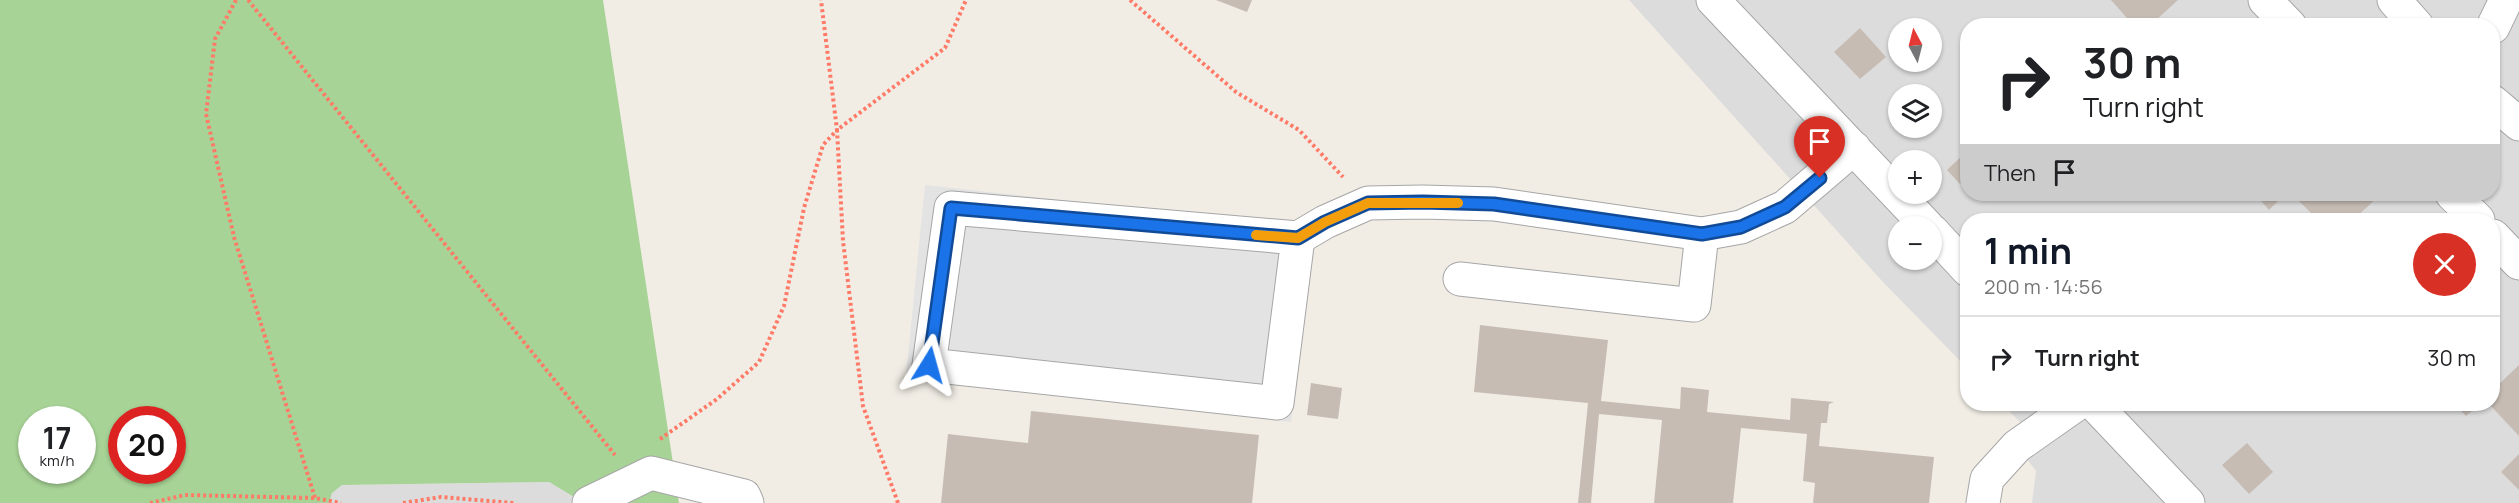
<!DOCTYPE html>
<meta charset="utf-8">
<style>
body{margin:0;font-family:Manrope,sans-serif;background:#f2f2f2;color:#202124;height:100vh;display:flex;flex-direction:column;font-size:22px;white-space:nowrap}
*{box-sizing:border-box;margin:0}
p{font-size:20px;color:#757577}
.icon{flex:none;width:33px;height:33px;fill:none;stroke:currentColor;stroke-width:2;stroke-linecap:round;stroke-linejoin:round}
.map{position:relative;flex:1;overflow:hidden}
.panel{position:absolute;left:1960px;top:213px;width:540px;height:198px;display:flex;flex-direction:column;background:#fff;border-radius:24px;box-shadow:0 2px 4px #0004}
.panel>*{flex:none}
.guide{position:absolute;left:1960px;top:18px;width:540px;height:183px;border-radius:24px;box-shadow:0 2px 4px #0004;background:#fff;color:#202124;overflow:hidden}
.needle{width:39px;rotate:353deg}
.buttons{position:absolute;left:1888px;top:18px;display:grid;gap:12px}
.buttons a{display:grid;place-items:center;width:54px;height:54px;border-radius:50%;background:#fff;box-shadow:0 2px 4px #0004;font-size:30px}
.speed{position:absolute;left:18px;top:406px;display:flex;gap:12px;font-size:30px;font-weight:700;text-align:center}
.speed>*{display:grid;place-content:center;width:78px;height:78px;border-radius:50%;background:#fff;box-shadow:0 2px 4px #0004;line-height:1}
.speed small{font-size:15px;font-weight:400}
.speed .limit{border:9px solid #d22;background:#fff;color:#111}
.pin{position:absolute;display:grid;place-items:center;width:51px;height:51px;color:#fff;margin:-62px -26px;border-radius:50% 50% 50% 0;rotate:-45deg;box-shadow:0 0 6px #0007}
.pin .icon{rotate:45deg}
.me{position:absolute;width:66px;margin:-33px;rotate:8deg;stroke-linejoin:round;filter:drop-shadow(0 0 4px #0008)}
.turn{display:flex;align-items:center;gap:21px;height:126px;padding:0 24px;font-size:27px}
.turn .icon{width:78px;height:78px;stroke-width:2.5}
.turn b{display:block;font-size:42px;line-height:51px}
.then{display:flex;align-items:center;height:57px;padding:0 24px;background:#0003;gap:12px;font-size:22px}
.round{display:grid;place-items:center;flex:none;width:63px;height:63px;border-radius:32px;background:#f2f2f2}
.overview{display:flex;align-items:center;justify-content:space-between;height:102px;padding:0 24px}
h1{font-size:36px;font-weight:700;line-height:45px;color:#111827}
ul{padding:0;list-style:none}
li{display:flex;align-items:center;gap:18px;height:84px;padding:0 24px;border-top:2px solid #e0e0e0}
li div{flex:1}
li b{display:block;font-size:22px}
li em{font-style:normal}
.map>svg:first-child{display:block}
.residential{fill:#dddcdc;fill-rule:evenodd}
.forest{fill:#a7d396;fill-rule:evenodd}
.parking{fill:#e3e3e3}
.building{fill:#c6bcb4}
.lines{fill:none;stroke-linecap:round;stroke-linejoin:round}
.minor-casing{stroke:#a6a6a6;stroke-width:35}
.path{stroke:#ff7a67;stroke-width:4;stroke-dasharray:3 3;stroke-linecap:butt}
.minor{stroke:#fff;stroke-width:33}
.route-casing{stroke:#114b97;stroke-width:15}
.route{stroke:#1a73e8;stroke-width:10}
.slow{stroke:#f59e0b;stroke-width:10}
</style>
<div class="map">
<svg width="2519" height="503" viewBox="0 0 2519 503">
<rect width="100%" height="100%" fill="#f1ede5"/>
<path class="residential" d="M1629 0H2519V503H2032L2036 471 2017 446 2023 425 2002 404H2493V220H1968V369L1882 281ZM1968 26H2493V194H1968ZM1899 28H1932V62H1899ZM1899 94H1932V128H1899ZM1899 160H1932V194H1899ZM1899 226H1932V260H1899Z
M549 482 584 503H329L332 493 342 485Z"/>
<path class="forest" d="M0 0H603L679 503H584L549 482 342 485 332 493 329 503H0ZM32 420H82V471H32ZM122 420H172V471H122Z"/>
<path class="parking" d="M925 185 1279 224 1306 275 1291 422 906 376Z"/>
<path class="building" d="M1216 0H1252L1247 12Z
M2111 0H2178L2154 22 2158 26H2134Z
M1860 28 1886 57 1860 79 1834 52Z
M1968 150V177L1960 184 1947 170Z
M2255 194H2285L2269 210Z
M2292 194H2377L2379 196 2353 220H2318Z
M1480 325 1608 340 1601 401 1680 409 1681 387 1709 390 1707 412 1790 420 1791 398 1834 402 1829 404 1827 423H1821L1819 446 1934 457 1929 503H1813L1815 483 1803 481 1807 434 1741 428 1733 503H1654L1662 420 1599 414 1591 503H1578L1588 403 1474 392Z
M2519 365V436L2489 404H2493V384L2496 387Z
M1311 383 1342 388 1338 419 1307 415Z
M2454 404H2480L2466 416Z
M1031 411 1259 435 1252 503H941L948 434 1028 443Z
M2247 443 2273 472 2249 494 2222 465Z
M2519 454V490L2501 472Z"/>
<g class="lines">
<defs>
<path id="minor" d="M1713 0 1927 226
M2265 0 2290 26
M2394 0 2417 26
M2493 27 2506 0
M2493 102 2519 124
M2452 194 2478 220
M1932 231 1968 270
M2493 236 2519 263
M1298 238 1277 403 929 365 951 208 1298 238 1325 222 1368 203 1423 202 1494 204 1702 234 1741 227 1785 207 1854 148
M1460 279 1694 305 1702 234
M2094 404 2188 503
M589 503 651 473 744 496 747 503
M1983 503 1987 479 2017 446 2077 404"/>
</defs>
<use href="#minor" class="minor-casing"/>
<path class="path" d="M236 0 215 39 206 114 234 237 315 498
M248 0 615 455
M1130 0 1236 92 1299 130 1343 177
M660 439 717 399 759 362 784 306 804 208 823 145 837 130 821 0
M150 503 185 495 315 498 341 503
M403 503 441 497 514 503
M898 503 863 406 843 241 837 130 945 48 966 0"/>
<use href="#minor" class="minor"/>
</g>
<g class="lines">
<defs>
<path id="route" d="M929 365 951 208 1298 238 1325 222 1368 203 1423 202 1494 204 1702 234 1741 227 1785 207 1820 178"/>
</defs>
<use href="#route" class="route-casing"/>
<use href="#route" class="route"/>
<path class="slow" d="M1256 235 1298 238 1325 222 1368 203H1458"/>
</g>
</svg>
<div class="buttons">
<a><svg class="needle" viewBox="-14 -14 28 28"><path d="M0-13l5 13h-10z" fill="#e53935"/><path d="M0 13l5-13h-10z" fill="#757577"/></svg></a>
<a><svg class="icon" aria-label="layers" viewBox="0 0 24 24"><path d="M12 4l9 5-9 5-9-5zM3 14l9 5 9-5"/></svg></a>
<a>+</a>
<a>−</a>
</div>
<div class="speed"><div>17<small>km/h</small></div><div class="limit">20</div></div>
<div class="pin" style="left:1820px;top:178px;background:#d93025"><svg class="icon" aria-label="arrive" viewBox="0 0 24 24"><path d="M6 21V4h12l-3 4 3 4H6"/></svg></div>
<svg class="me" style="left:929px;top:365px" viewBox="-20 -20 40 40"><path d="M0-17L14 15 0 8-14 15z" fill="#1a73e8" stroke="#fff" stroke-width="4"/></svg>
<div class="guide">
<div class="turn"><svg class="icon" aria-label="right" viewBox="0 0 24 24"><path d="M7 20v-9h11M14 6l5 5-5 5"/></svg><div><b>30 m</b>Turn right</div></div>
<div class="then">Then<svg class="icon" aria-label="arrive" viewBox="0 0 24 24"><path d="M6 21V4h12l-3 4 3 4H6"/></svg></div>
</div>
<section class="panel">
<div class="overview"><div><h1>1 min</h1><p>200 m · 14:56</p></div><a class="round" style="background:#d93025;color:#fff"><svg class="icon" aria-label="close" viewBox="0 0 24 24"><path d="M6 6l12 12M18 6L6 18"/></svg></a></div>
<ul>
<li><svg class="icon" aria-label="right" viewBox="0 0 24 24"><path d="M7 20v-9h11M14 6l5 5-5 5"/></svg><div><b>Turn right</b></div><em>30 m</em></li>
</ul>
</section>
</div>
